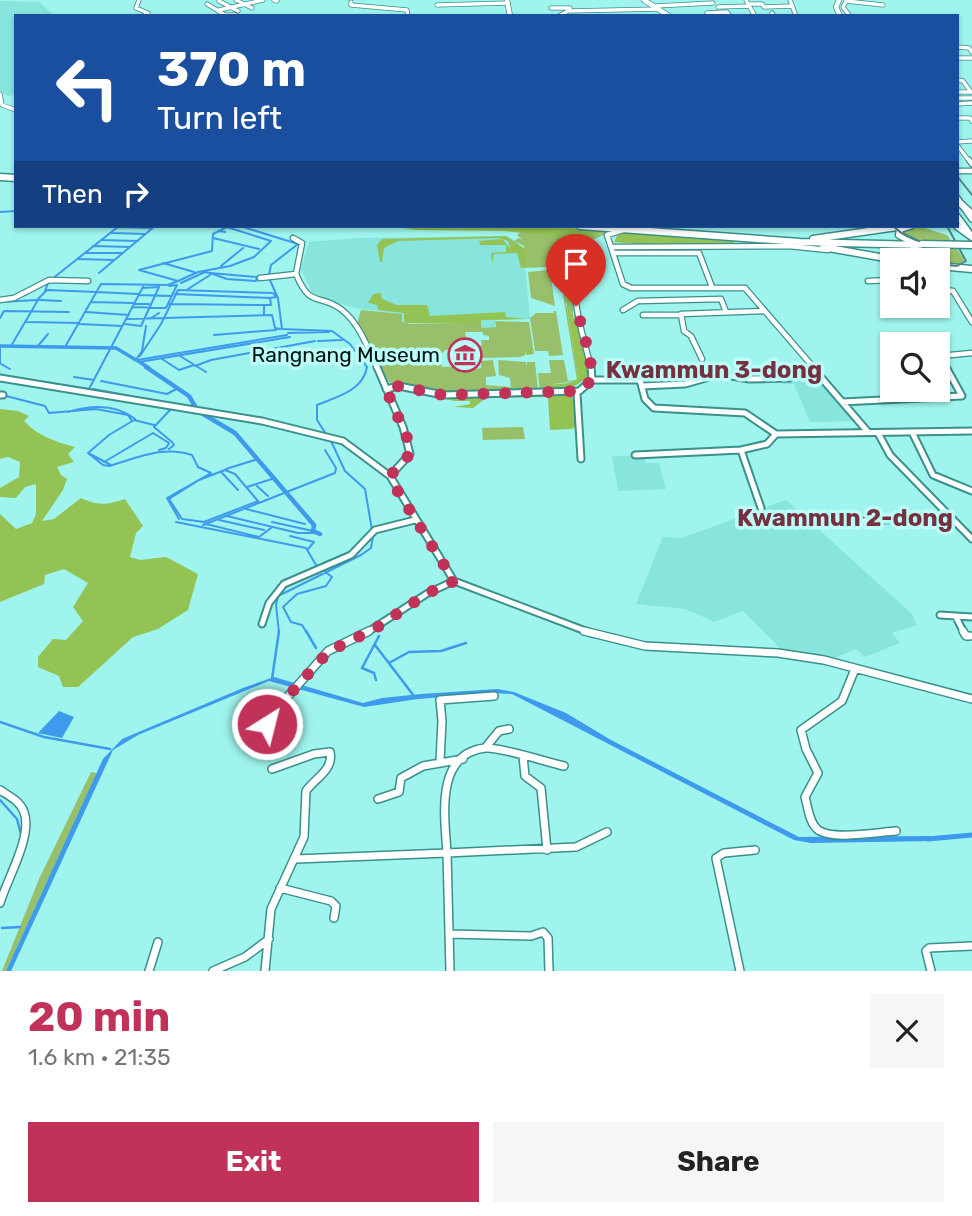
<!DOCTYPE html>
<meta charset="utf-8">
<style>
body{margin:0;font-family:Rubik,sans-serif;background:#f6f6f6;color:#222;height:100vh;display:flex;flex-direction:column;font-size:26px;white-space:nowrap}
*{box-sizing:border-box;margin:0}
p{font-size:23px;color:#767676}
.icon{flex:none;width:38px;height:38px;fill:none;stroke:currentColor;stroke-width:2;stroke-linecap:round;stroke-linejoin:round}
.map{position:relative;height:971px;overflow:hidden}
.drawer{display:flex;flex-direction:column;background:#fff;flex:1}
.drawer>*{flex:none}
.banner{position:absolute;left:14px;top:14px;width:945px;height:214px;border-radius:0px;box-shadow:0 2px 5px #0004;background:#1a4fa0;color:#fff;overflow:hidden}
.controls{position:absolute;left:880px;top:248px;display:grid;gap:14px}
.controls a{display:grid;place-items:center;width:70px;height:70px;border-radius:0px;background:#fff;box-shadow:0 2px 5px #0004;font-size:35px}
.pin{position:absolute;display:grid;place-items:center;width:60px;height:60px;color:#fff;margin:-72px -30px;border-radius:50% 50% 50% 0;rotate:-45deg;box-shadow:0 0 7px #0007}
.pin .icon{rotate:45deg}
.me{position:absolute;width:77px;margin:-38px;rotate:36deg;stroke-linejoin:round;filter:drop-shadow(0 0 5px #0008)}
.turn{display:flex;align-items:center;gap:24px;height:147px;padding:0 28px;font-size:32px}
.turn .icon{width:91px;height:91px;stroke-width:2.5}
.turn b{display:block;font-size:49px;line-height:60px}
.then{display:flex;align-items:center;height:66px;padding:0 28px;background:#0003;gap:14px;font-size:26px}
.round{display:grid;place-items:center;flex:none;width:74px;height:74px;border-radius:0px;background:#f6f6f6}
.summary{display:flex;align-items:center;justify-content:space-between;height:119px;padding:0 28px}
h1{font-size:42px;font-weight:700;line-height:52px;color:#c13259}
.action{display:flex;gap:14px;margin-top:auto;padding:14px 28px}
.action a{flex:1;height:80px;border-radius:0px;background:#c13259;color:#fff;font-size:28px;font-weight:700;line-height:80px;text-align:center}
.action a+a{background:#f6f6f6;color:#222}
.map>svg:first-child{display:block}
.built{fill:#87e5de}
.green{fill:#98c06b}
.forest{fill:#93c354}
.water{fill:#3e9aed}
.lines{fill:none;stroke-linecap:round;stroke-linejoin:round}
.stream-far1{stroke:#3e9aed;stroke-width:2}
.stream{stroke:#3e9aed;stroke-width:2.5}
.canal-far2{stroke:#3e9aed;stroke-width:3.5}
.canal-far1{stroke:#3e9aed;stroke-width:4.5}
.canal{stroke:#3e9aed;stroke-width:5}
.minor-far3-casing{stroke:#3a908b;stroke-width:5}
.minor-far2-casing{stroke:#3a908b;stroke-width:7}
.minor-far1-casing{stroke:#3a908b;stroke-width:9}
.minor-casing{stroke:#3a908b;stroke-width:10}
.major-far1-casing{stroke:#3a908b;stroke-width:6}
.major-casing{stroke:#3a908b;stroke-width:8}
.highway-casing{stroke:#3a908b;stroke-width:9}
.minor-far3{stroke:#fff;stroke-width:3.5}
.minor-far2{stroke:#fff;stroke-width:4.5}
.minor-far1{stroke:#fff;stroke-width:5}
.minor{stroke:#fff;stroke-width:7}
.major-far1{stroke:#fff;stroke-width:4.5}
.major{stroke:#fff;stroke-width:5}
.highway{stroke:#fff;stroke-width:6}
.tram{stroke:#518581;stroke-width:2}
.highway-bridge-casing{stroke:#3a908b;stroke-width:9;stroke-linecap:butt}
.highway-bridge{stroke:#fff;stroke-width:6}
.route{stroke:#c13259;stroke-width:12;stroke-dasharray:0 21.6}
.labels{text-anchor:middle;stroke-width:7;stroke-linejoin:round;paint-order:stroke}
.poi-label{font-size:21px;fill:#001210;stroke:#bcfef8;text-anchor:end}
.quarter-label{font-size:24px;font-weight:bold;fill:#76303f;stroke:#bcfef8}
</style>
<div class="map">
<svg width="972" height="971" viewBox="0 0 972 971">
<rect width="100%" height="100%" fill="#9ff4ed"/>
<path class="built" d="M0 1 39 2 55 16H16V94L8 96 0 92Z
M506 236 518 242 519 246H523L530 319 495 320V327L482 328 481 320 403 322 402 314 360 309 314 297 301 269 309 242 358 238Z
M793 376H818L854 421 810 422 794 384H782L780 379Z
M612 456H645L646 463H659L666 489 618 491Z
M786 500 912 614 917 625 892 633 900 643 865 657 856 649 832 659 784 652 743 611 714 622 686 609 636 604 663 537 682 538Z"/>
<path class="green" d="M918 226 947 235 964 259 963 262 957 265 918 258 913 251 917 249H931L929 241 913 240 901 234 903 229Z
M605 231 609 232 586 243 580 242 581 245 558 257 551 264 549 263V267H527L524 246 514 241 519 238 523 240 517 235 521 232 587 239Z
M548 270H550L555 306 531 298 528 272Z
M564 270C574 284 572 304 574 322L570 317 571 301 566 303 578 378 577 381H576L554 384 540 392 538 373H551L549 360H564L568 381 577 380 563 295H566L562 272Z
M361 310 402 314V322L410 324 481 323 482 328 496 327 495 321 529 322 534 354 526 355 525 350V355L520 357 481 358 479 346 482 345 481 340H489V336L483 335V332H465L468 350H445L439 357 442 367C457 366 465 371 481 368V361L493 360 496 376 486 377V385L511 387 510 378 499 375 498 360 526 362 527 366V362H535L538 390 442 392 389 382 357 324Z
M553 311H556L563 355 549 356 548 351H535L530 318 536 313H554Z
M523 427 525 439 483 440 482 428Z
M91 772 97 773 6 971H2L39 879Z"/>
<path class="forest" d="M392 226H547L605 231 587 239 504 231 415 230Z
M632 232 732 241 738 245H648L614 242 618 234Z
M506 236 525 249 527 267H549L521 268 517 253 494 254 492 264 491 253 506 252V245H480L479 241 502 239 511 249 508 241 499 238 398 241 384 248 382 262H380L377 245 382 239Z
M381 293 382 299 397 305H427L430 316 505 312 506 317 528 319 481 320V323L473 324 406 323 404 322V313L378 310 377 305 368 303 373 294Z
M571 299 570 317 574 321 575 309 587 357V378L573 387 542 392C553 378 566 389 578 378L567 309V301Z
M572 393 576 426 572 429 550 430 548 397 486 398 473 408 454 407 470 404V401H454L431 395Z
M0 409 18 411 29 416 24 421C38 436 56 442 75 447L68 454 74 462 57 467 61 475 67 479 63 490 42 521 54 519 81 498C98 506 107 505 125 499L143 526 136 533 130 557 140 560 166 557 198 574 188 610 158 629 133 637 78 687H63L59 676 38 667V657L53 639 66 640 83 621 73 607 88 583 64 569 45 575 44 584 0 602V514L16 529 32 523 36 514V484L25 487 16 498 0 497V488L19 477 20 462 8 457 0 459Z"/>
<path class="water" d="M274 677 363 703 382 698 421 694 497 689 514 692 566 713 611 740 799 837 931 836 932 841 811 843 794 840 512 694 494 693 418 699 364 707 269 681 138 735 113 750 11 971H6L103 759 122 739 243 688Z
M59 711 74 717 62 738 38 733Z"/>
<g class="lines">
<path class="stream-far1" d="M0 212 16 211
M205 226H216
M240 226 298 244 271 265 269 275
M118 227 151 228
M227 227 271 241 254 257 230 266 198 272 178 281 139 270 212 251 213 234Z
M218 231 225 232
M112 233 145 234
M213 238 259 249
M102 240 138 241
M93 246 130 247
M85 253H121
M78 259 114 260
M163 263 194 272
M221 266 243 248
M99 273 155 226
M210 273 257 277 256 281 227 279Z
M269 278 278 298 282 329 332 331 350 344 367 367C363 391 336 397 317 405V420L326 434
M52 279 119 226
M181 283 205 272 210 273
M188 289 210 275
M45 291 48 283
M96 292 139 294
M175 294 270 298
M139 295 171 296
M40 300 61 301
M0 302 37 300 47 290 96 292
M91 302 133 303
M134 304H149
M168 304 263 305
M132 307 166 308 177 285 169 286
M86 312 129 315
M0 318 4 311 69 312
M151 318 159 313
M127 319 272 315 275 328 280 329
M26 322 79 323
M79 324 122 326
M125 324 141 326
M141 326 159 287 143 288
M288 333 329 332
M214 335 276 330
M318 341 342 340
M11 346 38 300
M37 347 48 334
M65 347 101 284 168 285 178 281
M0 349V363
M140 356 161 324 178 290 273 293 276 297 270 298 271 305H264V315
M180 356 206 372
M162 359 179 370 194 365
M136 360 142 351 146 326
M137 360 287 335
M139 362 290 337
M1 364 10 369
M195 366 211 360 315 341
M74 377 94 380
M18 378 89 389
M101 381 167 394 178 388
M89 389 144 285
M93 389 178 405
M6 396 45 406 49 413 96 409 128 415 132 421
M68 412C91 405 115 403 135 419
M154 425 134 420 109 435 88 453 103 465 109 466C137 458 164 445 192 455L198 467 211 473 167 498 179 519
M331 441 345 471 365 489 372 530
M169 449 174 445 172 442 154 427 171 409
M88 453 111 465
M104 462 153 433 169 443 166 448 159 450
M226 469 258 459
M225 470 235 474 258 501 204 522 182 519 169 499 199 480Z
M222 473 238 490
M257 486 268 496
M247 487 275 478
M246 509 305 524
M227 516 298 533H315
M219 520 264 530
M176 522 306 548 316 565 332 577 326 586 297 594 283 607 291 622 302 625 307 633
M272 522 313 531
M206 524 259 537 271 528
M203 525 335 473 336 468 325 450
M290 536 314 542 308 549
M279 633 276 605 278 596 361 555 371 548 373 536"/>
<path class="stream" d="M306 631 316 648
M375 645 414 696
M389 663 409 652 441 651 466 643
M272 679 279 631
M376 680 374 673 362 668 379 636
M0 722 44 737 110 749
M0 800 17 819 21 834
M2 928 20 927"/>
<path class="canal-far2" d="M0 346 116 348 136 360
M138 361 149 368"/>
<path class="canal-far1" d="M146 367 189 396 196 408
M198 411 235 433 314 525 313 531 320 534"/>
<path class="canal" d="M928 839 972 835"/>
<defs>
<path id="minor-far3" d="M139 0 136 8 148 13 143 16
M236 0 252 8
M274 0 277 1
M746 0 748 4H762L764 7 792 6
M790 0 796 16
M847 0 843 7 850 16
M219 1 238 11
M846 1 883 5
M351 2V5L407 10 408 16
M207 4 225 15H236
M748 4 755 16
M437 5 508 3
M656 6 713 3
M718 7 749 6
M551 8H570
M219 10 263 0
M772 13 774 16
M559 16 568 11 659 9
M708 16 707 13 727 12 730 16
M957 47 969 48 972 52
M957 58H972
M957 80 963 81 971 92
M957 92H972
M0 94 2 105 16 110
M957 98H972
M957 104 972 103
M957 118H970L972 121
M957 142 972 141
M957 145 970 162"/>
<path id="minor-far2" d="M969 160 972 164
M957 171H972
M623 230 607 235 623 284 631 288H745L814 368
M293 238 302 243 296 274
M582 247 585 254 569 261 579 321 591 368
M611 247 789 246 828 250
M613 253H699L712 287
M260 278 296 274C311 310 319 292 342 310 359 323 369 350 377 368
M868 281 892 280
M938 289 953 291 972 322
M0 300 14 298 49 280 88 281
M623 310 638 301 721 299 726 312
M643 315H680
M702 359 691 336 684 331 681 314 765 311
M947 368 940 356 972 353"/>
<path id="minor-far1" d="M377 367 403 427 410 454 390 476
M812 367 868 432
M0 378 262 421 343 441 390 476 454 581 591 633
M592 380H640L645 399 654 408 745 413 776 434
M642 386 685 384 720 374 749 379 790 378
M386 389 399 386 443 395 579 391
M0 395H3
M842 402 962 396 946 367
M912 432 933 475 972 491
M878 433 890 455 972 539
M741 450 761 508
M635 455 741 450 767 444 776 434 972 431
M581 459 577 393 592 380 591 367
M864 521 940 517 946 512
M940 615 972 617
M956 617 964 633
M262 624 269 603 284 584 351 555 375 530 415 520
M366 633 428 593 454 581"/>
<path id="minor" d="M584 631 645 646 778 653 824 660 972 699
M963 631 966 636H970
M855 669 842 701 801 730 806 749 818 773 805 797C808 807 809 822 817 829 830 841 879 832 896 831
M278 733 267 724V720L328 651 369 631
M485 748 499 731 509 729
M523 756 525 776 541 788 547 850
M440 761 442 721 440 700 494 696
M564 766C546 762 502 747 485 748 434 754 445 819 447 853L576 847 607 832
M0 790C9 796 20 801 24 812 33 836 7 879 0 903
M378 799 399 792 401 778 423 766 463 759
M296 859 447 853 450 971
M280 888 331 901 336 906 334 918
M450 934 531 936 543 932 548 938 549 971
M149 971 158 942
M213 971 245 957 269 939
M265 971 271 909 304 837 306 791C315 778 334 770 330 752L314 754 272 769
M740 971 716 858 724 853 755 850
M931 971 926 951 929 948 972 946"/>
<path id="major-far1" d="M507 0 510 16
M644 0 669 16
M839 0 836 7 840 16"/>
<path id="major" d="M957 198 972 219
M957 216 971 235"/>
<path id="highway" d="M0 177 16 178
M961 204 972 214
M580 226 800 242 922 245
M910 226 900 229 899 235 915 243
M957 226 972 237
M813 239 904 226
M919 246 910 252 919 261
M823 247 902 261
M938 266 972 269"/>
</defs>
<use href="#minor-far3" class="minor-far3-casing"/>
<use href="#minor-far2" class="minor-far2-casing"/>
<use href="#minor-far1" class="minor-far1-casing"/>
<use href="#minor" class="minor-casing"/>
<use href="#major-far1" class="major-far1-casing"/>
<use href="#major" class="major-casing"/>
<use href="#highway" class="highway-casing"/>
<use href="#minor-far3" class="minor-far3"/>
<use href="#minor-far2" class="minor-far2"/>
<use href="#minor-far1" class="minor-far1"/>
<use href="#minor" class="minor"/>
<use href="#major-far1" class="major-far1"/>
<use href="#major" class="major"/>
<use href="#highway" class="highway"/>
<path class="tram" d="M957 176 972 195
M893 226C915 248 943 244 972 244
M922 261 913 255 912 250 930 247
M938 264 957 266 966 261 947 226"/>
<defs>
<path id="highway-bridge" d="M922 244 972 245"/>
</defs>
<use href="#highway-bridge" class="highway-bridge-casing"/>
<use href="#highway-bridge" class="highway-bridge"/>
</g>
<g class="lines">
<path class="route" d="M267 724 272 714 328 652 376 628 428 593 454 581 392 482 390 476 410 454 411 447 386 389 399 386 443 395 579 391 592 380 590 357 576 306"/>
</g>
<defs>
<symbol id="museum-ring" viewBox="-11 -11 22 22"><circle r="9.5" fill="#bcfef8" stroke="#c13259" stroke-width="1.5"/><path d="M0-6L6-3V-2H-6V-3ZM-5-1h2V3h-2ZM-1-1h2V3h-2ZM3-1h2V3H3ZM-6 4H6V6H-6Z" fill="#c13259"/></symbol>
</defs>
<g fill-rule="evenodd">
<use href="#museum-ring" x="446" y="336" width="38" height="38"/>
</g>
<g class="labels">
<g class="poi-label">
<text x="440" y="362">Rangnang Museum</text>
</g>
<g class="quarter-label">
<text x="714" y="378">Kwammun 3-dong</text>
<text x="845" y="526">Kwammun 2-dong</text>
</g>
</g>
</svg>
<div class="controls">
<a><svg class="icon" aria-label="sound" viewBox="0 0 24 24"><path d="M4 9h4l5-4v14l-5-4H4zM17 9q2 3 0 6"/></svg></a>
<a><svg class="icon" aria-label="search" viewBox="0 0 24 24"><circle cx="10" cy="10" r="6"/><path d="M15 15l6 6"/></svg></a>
</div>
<div class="pin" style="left:576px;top:306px;background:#d93025"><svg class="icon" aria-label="arrive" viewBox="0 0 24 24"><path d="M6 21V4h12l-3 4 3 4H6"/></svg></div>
<svg class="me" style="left:267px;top:724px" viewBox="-20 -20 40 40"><circle r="17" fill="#c13259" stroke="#fff" stroke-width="3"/><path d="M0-11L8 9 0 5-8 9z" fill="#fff"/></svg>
<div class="banner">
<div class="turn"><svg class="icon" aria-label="left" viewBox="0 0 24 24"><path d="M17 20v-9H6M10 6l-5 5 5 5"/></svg><div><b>370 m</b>Turn left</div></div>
<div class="then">Then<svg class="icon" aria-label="right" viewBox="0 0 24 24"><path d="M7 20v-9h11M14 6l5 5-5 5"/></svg></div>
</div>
</div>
<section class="drawer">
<div class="summary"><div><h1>20 min</h1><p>1.6 km · 21:35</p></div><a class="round"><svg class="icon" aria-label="close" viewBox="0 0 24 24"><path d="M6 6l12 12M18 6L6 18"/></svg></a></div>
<div class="action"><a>Exit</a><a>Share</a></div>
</section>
